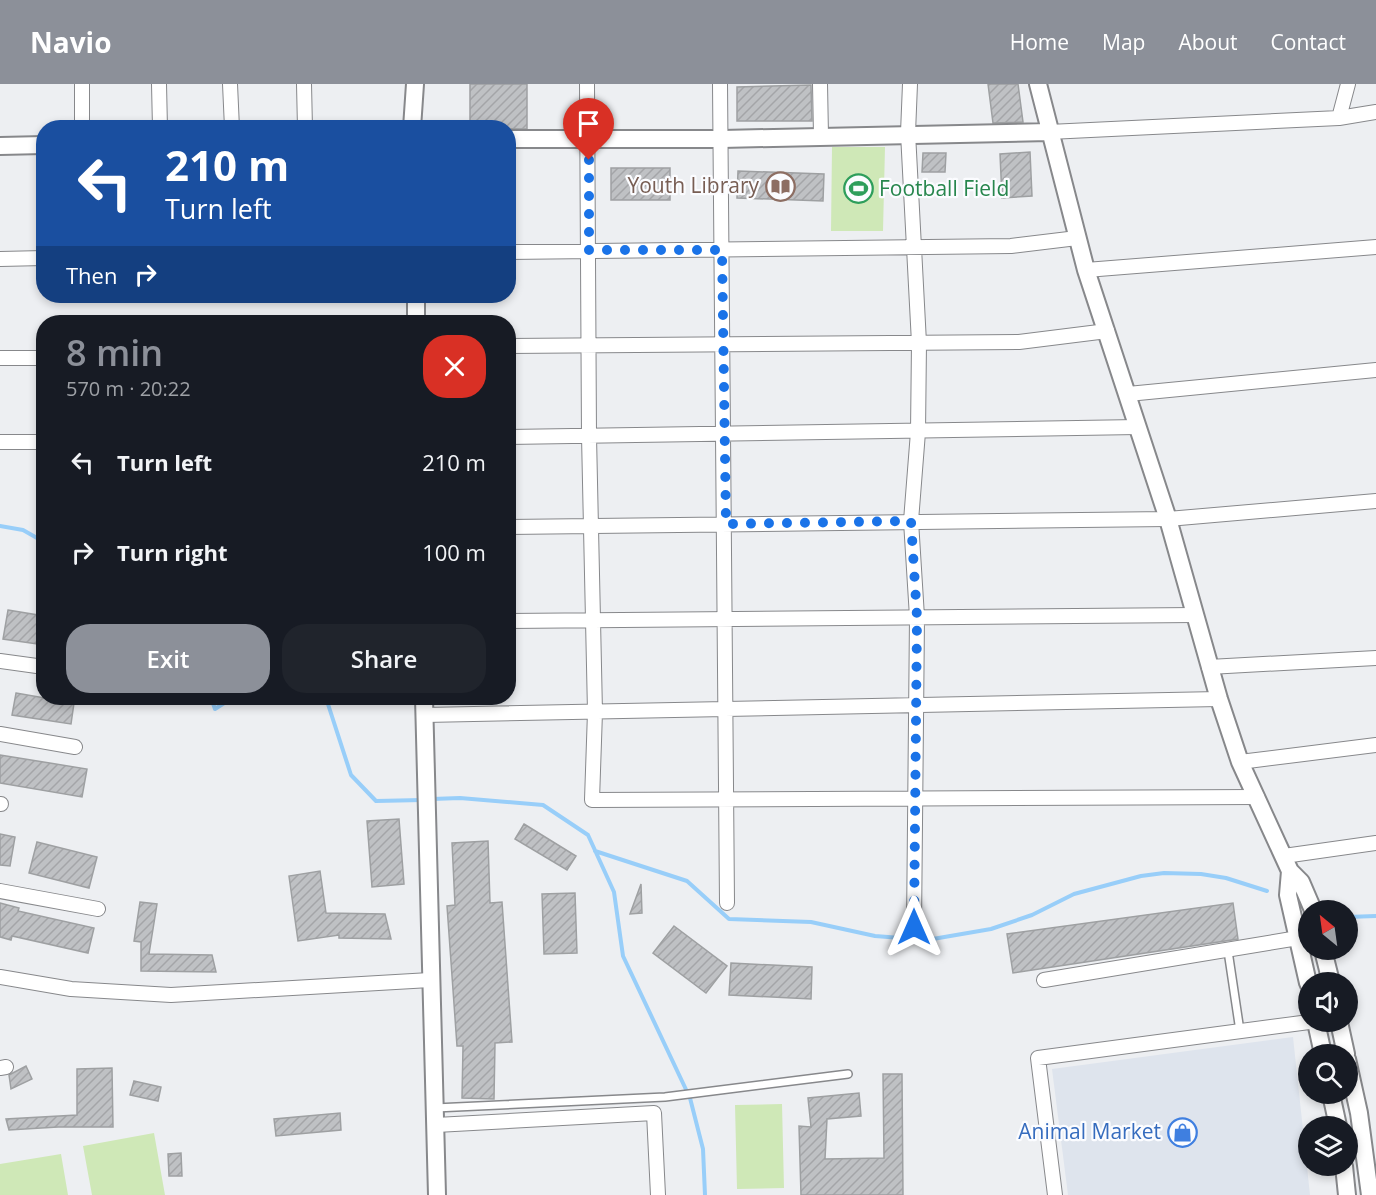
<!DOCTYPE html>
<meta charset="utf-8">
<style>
body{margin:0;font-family:"Open Sans",sans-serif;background:#20242c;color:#f1f3f6;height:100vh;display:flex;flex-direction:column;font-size:22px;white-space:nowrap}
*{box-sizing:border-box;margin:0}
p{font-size:20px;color:#9ea1a6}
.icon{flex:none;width:33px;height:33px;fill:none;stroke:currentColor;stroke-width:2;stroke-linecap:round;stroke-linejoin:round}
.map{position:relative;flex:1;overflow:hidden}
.drawer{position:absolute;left:36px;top:231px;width:480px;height:390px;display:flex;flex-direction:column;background:#171b24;border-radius:24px;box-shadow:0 3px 9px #0003}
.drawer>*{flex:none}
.banner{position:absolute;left:36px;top:36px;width:480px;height:183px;border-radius:24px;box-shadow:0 3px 9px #0003;background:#1a4fa0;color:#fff;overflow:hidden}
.needle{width:39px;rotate:331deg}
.fabs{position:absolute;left:1298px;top:816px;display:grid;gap:12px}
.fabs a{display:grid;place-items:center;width:60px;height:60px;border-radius:50%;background:#171b24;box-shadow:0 3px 9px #0003;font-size:30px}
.pin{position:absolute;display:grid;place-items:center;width:51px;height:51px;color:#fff;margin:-62px -26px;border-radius:50% 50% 50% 0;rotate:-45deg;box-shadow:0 0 6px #0007}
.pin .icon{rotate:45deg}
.me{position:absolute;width:66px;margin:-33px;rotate:0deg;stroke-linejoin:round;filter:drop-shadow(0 0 4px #0008)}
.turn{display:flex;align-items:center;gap:21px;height:126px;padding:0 30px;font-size:27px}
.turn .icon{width:78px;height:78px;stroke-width:2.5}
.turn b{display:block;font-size:42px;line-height:51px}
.then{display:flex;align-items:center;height:57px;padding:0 30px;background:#0003;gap:12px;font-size:22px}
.round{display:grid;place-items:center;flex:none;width:63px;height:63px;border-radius:24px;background:#20242c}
.summary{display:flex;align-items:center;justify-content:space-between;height:102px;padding:0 30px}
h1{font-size:36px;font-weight:600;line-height:45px;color:#8c9099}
.primary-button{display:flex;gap:12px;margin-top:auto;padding:12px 30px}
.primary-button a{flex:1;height:69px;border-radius:24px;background:#8c9099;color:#fff;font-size:24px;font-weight:600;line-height:69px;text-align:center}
.primary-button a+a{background:#20242c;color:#f1f3f6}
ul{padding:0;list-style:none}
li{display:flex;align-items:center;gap:18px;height:90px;padding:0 30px}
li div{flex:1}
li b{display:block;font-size:22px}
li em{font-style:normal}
header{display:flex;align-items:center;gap:36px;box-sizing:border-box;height:84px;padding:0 30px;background:#8c9099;color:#fff}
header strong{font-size:28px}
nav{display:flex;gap:33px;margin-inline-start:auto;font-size:21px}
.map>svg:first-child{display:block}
.built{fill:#dee4ed}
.park{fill:#cfe8b7}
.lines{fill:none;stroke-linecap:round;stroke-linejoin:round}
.stream{stroke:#98cef9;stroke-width:4}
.building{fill:url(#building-hatch);stroke:#9ea0a2;stroke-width:1.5}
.service-casing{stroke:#87888b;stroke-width:10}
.minor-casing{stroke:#87888b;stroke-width:16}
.tertiary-casing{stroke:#87888b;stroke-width:20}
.service{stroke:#fff;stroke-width:7}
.minor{stroke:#fff;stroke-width:14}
.tertiary{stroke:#fff;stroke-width:16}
.route{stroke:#1a73e8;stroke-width:10;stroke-dasharray:0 18}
.labels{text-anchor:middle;stroke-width:4.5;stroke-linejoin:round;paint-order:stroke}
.education-label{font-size:21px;fill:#785e54;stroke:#fbfcff;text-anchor:end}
.leisure-label{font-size:21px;fill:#27864d;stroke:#fbfcff;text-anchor:start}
.shop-label{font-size:21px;fill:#366cbe;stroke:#fbfcff;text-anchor:end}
</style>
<header>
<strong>Navio</strong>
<nav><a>Home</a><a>Map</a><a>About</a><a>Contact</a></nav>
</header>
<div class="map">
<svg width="1376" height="1111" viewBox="0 0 1376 1111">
<defs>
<pattern id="building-hatch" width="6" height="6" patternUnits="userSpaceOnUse" patternTransform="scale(1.5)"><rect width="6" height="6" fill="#bfc1c4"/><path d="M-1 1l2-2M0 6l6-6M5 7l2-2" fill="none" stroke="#a4a5a8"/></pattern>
</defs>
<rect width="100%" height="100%" fill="#edeff2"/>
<path class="built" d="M1293 953 1310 1111H1068L1052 985Z"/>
<path class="park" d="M832 63H885L883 147H831Z
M782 1020 784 1104 737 1105 735 1021Z
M154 1049 165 1111H92L83 1062Z
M61 1070 68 1111H0V1080Z"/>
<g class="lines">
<path class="stream" d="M0 442 23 446 44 458
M211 614 215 625 232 614
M326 614 351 691 376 717 422 716
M432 715 460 714 543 721 588 751 614 808 623 872 690 1014 703 1065 705 1111
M595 767 687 797 729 835 811 838 875 852 927 856 991 845 1032 831 1074 810 1141 792 1164 789 1201 790 1226 794 1267 807
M1347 833 1376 832"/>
</g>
<path class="building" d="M470 0H527V45L470 44Z
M988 0H1018L1023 38 993 39Z
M811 1 812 37H737V3Z
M1030 68 1032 112 1002 114 1000 70Z
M923 69H946L945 88H922Z
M611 84H670V116H611Z
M738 87 824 90 823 117 737 114Z
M8 526 44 532V561L3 555Z
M16 609 74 619 71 640 12 631Z
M0 671 87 685 82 713 0 699Z
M399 735 404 800 372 803 367 737Z
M524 740 576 772 567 786 515 755Z
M0 750 15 753 10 782 0 781Z
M488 757 490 819 502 818 512 958 495 959 494 1015 462 1014 463 962H457L447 822 455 821 452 759Z
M37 758 97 773 89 804 29 789Z
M320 787 326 829 385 830 391 855 339 854V851L298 857 289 792Z
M641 800 642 829 630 830Z
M575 809 577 869 544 870 542 810Z
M140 818 157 820 149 870 212 871 216 888 141 887V858L134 857Z
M0 819 19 824 18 827 94 844 88 869 12 852 11 856 0 853Z
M1233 819 1238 855 1013 889 1007 850Z
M674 842 727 882 706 909 653 869Z
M731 879 812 883 811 915 729 911Z
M26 982 32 995 11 1005 9 991Z
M112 984 113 1043H58L9 1046 6 1035 77 1031V985Z
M883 990H902L903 1111H801L799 1042 811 1043 808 1014 859 1009 861 1032 827 1035 825 1075 884 1074Z
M134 997 161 1003 158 1017 130 1011Z
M340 1029 341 1046 276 1052 274 1035Z
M181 1069 182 1092H169L168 1070Z"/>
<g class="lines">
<defs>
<path id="service" d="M1228 867 1240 947
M435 1024 665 1013 848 990"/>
<path id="minor" d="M159 0 160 44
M230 0 232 44
M304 0 305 44
M587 0 589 352 595 628 592 716 1257 713
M720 0 727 819
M820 0 821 51
M910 0 908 49 919 259 918 348 911 437 917 533 914 843
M1339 34 1348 0
M82 44V0
M1049 48 1339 34 1376 28
M508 168 1011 162 1077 154
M0 175 44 174
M1086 186 1376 163
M508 262 1019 258 1107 247
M0 274H44
M1128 310 1376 286
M508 353 1138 343
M0 358H44
M508 443 1168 435 1376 417
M508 537 1195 531
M0 577 44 583
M1209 583 1376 574
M425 631 1219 615
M0 650 75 663
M1240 678 1376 661
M0 720H1
M1284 772 1376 759
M0 807 98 825
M0 893 71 905 171 911 430 896
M1044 896 1298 854
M0 984 6 983
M436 1041 654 1029 658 1111
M1055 1111 1038 974 1309 938"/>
<path id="tertiary" d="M1038 0 1086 186 1168 435 1219 615 1240 678 1290 787 1301 798 1313 826
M412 44 415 0
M508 55H722L1049 48
M0 62 44 61
M416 212V238
M424 614 437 1111
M1290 787 1288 811 1308 899
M1323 866 1331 898
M1316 938 1323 970
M1339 938 1346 970
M1347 975 1359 1029 1370 1111
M1331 1010 1338 1042
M1344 1082 1347 1111"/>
</defs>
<use href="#service" class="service-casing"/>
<use href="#minor" class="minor-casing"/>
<use href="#tertiary" class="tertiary-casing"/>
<use href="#service" class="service"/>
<use href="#minor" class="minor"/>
<use href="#tertiary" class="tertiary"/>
</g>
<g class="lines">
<path class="route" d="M589 76V166H722L726 440 911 437 917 533 914 843"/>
</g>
<defs>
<symbol id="library-ring" viewBox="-11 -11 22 22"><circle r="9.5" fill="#fbfcff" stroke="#8d6e63" stroke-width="1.5"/><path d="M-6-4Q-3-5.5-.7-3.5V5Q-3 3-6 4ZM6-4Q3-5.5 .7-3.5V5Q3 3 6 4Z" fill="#8d6e63"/></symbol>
<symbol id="stadium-ring" viewBox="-11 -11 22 22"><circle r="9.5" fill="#fbfcff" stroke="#2e9e5b" stroke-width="1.5"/><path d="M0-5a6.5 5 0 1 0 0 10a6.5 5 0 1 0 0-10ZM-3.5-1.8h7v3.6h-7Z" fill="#2e9e5b"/></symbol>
<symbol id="shop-ring" viewBox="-11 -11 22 22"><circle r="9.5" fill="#fbfcff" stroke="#3f7fe0" stroke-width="1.5"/><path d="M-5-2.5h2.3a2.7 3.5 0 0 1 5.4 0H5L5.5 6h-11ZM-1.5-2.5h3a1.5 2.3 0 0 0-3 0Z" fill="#3f7fe0"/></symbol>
</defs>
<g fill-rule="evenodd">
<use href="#library-ring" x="764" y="86" width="33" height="33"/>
<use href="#stadium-ring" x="842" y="88" width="33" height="33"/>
<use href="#shop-ring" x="1166" y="1032" width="33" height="33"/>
</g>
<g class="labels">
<g class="education-label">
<text x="759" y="109">Youth Library</text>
</g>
<g class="leisure-label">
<text x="879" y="112">Football Field</text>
</g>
<g class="shop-label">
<text x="1161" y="1055">Animal Market</text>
</g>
</g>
</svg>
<div class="fabs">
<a><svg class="needle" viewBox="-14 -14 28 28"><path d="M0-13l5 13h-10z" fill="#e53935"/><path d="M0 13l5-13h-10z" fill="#9ea1a6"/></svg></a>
<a><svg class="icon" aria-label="sound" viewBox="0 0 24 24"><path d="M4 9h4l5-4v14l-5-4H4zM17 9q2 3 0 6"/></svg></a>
<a><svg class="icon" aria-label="search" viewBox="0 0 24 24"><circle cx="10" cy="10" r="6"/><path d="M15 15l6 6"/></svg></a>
<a><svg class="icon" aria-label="layers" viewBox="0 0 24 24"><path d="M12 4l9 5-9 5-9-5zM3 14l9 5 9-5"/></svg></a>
</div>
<div class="pin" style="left:589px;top:76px;background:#d93025"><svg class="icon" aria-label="arrive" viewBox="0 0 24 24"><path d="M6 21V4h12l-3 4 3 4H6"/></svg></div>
<svg class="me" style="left:914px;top:843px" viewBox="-20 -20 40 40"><path d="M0-17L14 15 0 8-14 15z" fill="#1a73e8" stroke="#fff" stroke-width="4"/></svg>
<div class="banner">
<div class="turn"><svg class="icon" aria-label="left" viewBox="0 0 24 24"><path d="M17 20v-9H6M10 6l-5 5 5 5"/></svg><div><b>210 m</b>Turn left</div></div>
<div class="then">Then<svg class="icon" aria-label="right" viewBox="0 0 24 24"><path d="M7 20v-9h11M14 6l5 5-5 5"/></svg></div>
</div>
<section class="drawer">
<div class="summary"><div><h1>8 min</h1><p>570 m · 20:22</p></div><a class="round" style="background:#d93025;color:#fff"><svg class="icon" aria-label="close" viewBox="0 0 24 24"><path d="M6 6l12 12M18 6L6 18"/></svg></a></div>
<ul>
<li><svg class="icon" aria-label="left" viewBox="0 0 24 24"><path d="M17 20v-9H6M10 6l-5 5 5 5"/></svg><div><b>Turn left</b></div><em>210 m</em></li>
<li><svg class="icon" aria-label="right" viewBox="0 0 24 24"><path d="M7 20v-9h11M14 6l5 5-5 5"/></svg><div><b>Turn right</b></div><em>100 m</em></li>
</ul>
<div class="primary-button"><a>Exit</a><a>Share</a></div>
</section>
</div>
